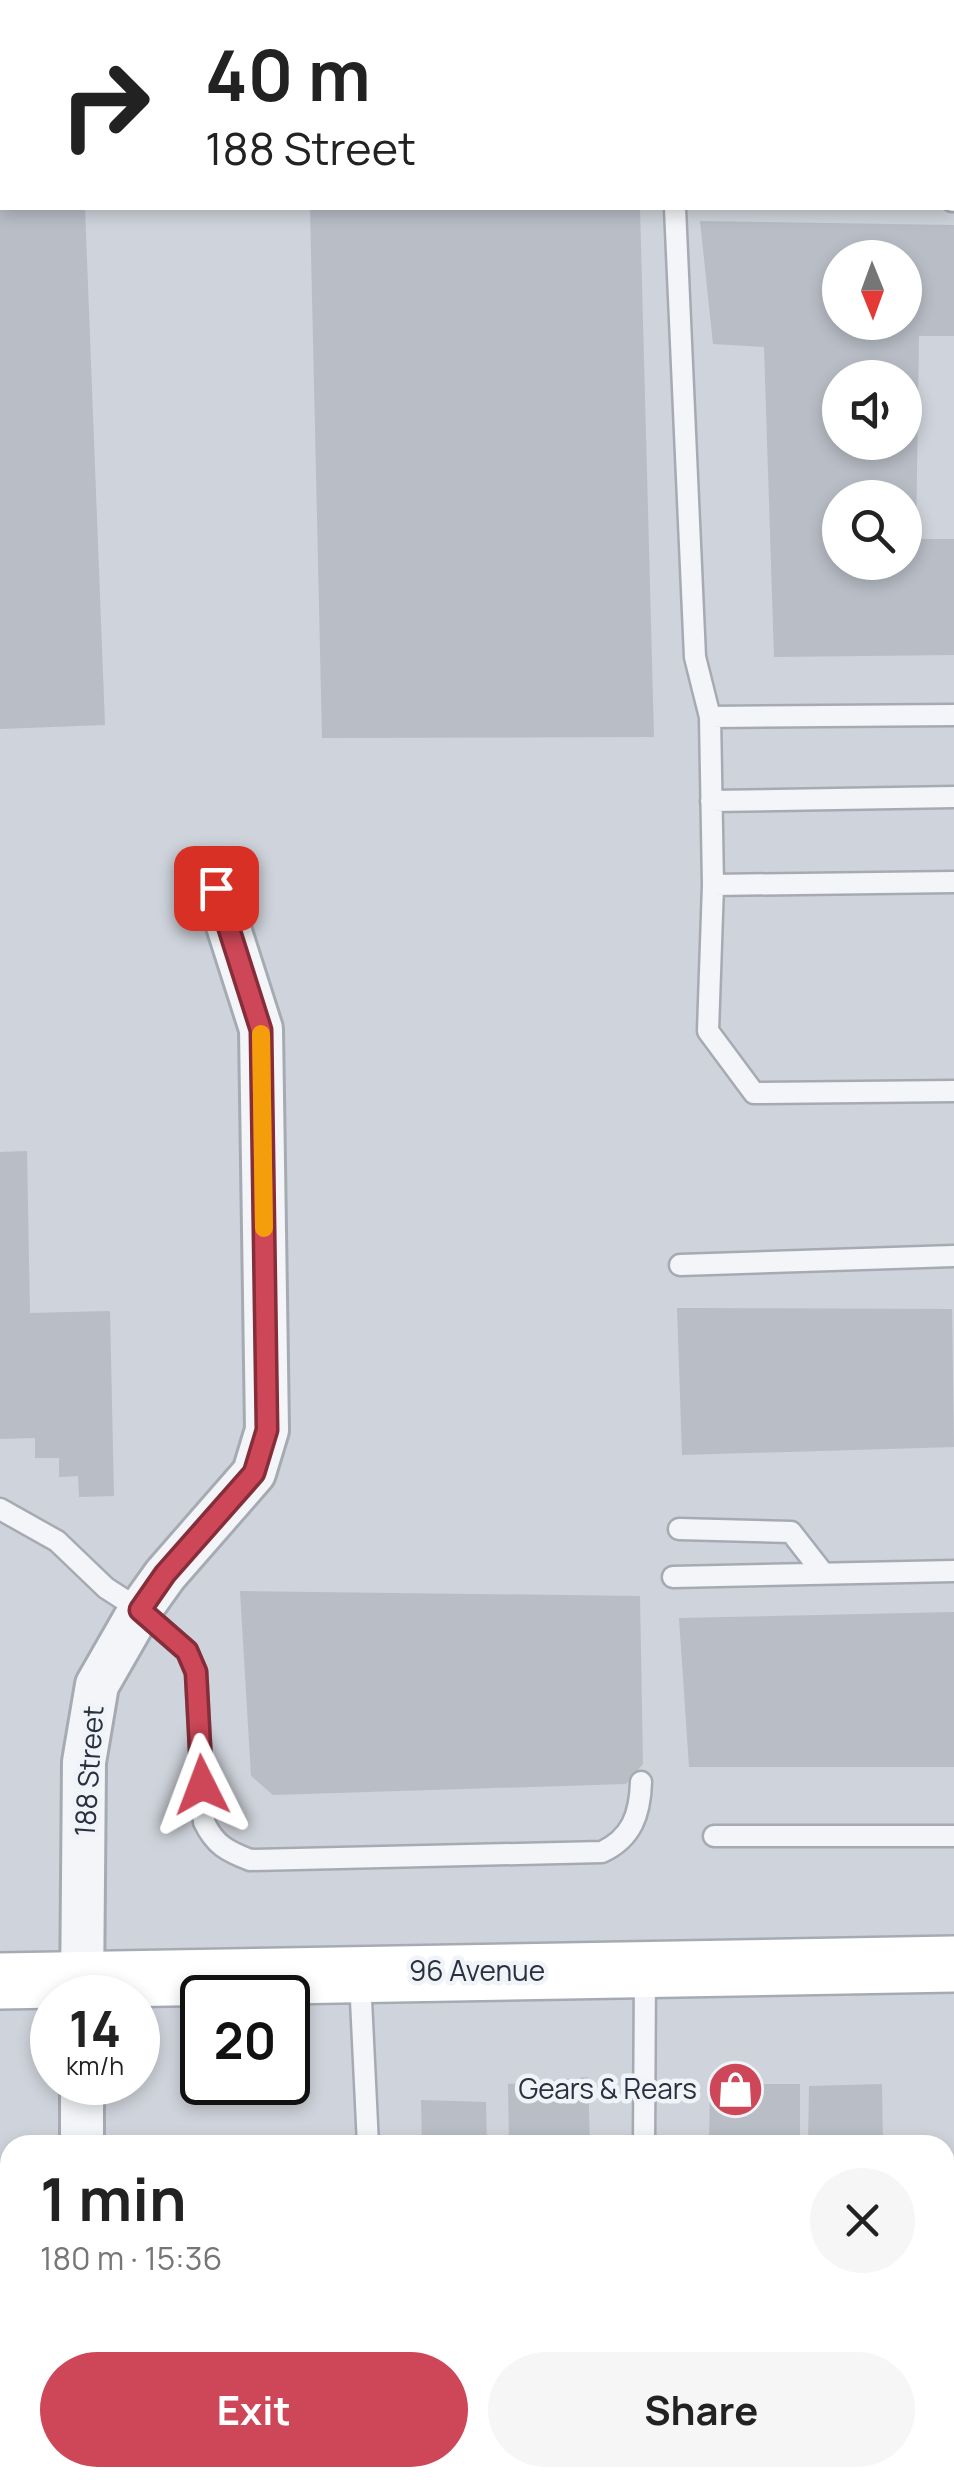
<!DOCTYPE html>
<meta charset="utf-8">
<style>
body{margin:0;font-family:Manrope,sans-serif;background:#f6f6f6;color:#222;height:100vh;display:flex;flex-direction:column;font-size:38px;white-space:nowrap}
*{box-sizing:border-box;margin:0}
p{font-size:32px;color:#767676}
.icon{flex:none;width:55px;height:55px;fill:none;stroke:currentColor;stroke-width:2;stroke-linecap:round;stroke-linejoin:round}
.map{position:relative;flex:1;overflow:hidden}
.panel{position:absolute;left:0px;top:2135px;width:955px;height:352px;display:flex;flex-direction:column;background:#fff;border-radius:30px 30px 0 0;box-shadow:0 5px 15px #0003}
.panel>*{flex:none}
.banner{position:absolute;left:0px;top:0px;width:955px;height:210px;box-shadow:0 5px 15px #0003;background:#fff;color:#222;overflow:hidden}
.needle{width:65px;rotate:179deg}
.controls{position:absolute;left:822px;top:240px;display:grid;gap:20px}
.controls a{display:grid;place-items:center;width:100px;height:100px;border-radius:50%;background:#fff;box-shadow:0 5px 15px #0003;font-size:50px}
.speed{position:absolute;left:30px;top:1975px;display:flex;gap:20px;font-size:50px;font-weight:700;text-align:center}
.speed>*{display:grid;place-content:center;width:130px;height:130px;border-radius:50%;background:#fff;box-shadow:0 5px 15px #0003;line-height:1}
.speed small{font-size:25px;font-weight:400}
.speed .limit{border:5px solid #111;border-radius:15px;background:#fff;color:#111}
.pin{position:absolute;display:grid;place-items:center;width:85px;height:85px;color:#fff;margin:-42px;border-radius:20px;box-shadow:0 5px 15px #0006}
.me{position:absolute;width:110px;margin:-55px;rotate:357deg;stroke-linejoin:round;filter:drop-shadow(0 0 8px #0008)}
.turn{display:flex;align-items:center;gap:35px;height:210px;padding:0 40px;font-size:45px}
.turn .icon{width:130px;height:130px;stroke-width:2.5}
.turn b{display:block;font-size:70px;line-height:85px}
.round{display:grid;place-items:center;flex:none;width:105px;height:105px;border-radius:52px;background:#f6f6f6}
.head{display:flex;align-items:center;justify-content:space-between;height:170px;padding:0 40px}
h1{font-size:60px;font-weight:700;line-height:75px}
.cta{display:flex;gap:20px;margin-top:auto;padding:20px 40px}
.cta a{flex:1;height:115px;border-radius:60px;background:#cd4758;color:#fff;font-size:40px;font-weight:700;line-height:115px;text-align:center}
.cta a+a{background:#f6f6f6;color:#222}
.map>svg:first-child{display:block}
.built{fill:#cfd3db;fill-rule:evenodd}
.green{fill:#c6d3c2}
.building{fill:#b8bdc6;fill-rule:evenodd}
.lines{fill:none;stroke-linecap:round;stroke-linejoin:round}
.service-casing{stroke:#a6abb3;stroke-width:25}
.minor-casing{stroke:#a6abb3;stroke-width:48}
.secondary-casing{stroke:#a6abb3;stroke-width:60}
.service{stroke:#f3f5f8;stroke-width:20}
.minor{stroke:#f3f5f8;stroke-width:42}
.secondary{stroke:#fff;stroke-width:55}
.route-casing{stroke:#852e39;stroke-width:25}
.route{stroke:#cd4758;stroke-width:18}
.slow{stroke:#f59e0b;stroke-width:18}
.labels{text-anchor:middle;stroke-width:9;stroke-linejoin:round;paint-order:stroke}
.street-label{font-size:28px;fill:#293141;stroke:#f0f3f7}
.poi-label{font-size:28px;fill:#293141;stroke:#f0f3f7;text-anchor:end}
</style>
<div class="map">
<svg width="954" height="2486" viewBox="0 0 954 2486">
<rect width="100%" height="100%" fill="#e1e4e9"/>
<path class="built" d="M0 0H954V2486H0ZM2 2H952V208H2ZM840 258H905V322H840ZM840 378H905V442H840ZM840 498H905V562H840ZM52 1998H138V2082H52ZM202 1998H288V2082H202ZM10 2145H945V2478H10Z"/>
<path class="green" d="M659 0H954V127L952 2Z"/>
<path class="building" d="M0 208H85L105 725 0 729Z
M310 208H640L654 737 322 738Z
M700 221 954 225V336H919L916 539H954V655L774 657 764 347 713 344ZM840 258H905V322H840ZM840 378H905V442H840ZM840 498H905V562H840Z
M27 1151 30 1313 110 1311 114 1496 79 1497 78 1476 59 1477V1458H35V1438L0 1439V1152Z
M677 1308 952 1309 954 1447 682 1455Z
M240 1591 640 1596 643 1764 626 1784 273 1795 251 1776Z
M954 1612V1767H689L679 1618Z
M588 2077 590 2145H509L508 2084Z
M710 2084H800V2145H709Z
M882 2084 883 2145H808L809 2086Z
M421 2100 486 2102 487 2145H422Z
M253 2478H379L380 2486H253Z
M395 2478H691V2486H395Z"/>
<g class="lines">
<defs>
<path id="service" d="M952 201H954
M675 208 695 657 710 717 954 715
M710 717 713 885 708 1031 754 1093 954 1091
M711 801 954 797
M713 885 954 882
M680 1265 954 1256
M0 1509 57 1541 106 1588 140 1610 187 1651 196 1672 204 1822C215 1845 227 1851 250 1860L602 1852C632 1838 640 1814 641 1782
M679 1529 791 1532 823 1573
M673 1577 954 1571
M714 1836H954
M360 1979 368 2145
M644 2145 645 1972
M0 2312H10"/>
<path id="minor" d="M82 1998 84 1762 97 1685 140 1610 165 1575 254 1473 267 1430 261 1029 216 888
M82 2082V2145
M84 2478V2486"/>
<path id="secondary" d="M0 1981 954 1964"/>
</defs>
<use href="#service" class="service-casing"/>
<use href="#minor" class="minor-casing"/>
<use href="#secondary" class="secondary-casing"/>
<use href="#service" class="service"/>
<use href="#minor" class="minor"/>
<use href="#secondary" class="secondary"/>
</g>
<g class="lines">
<defs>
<path id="route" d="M202 1785 196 1672 187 1651 140 1610 165 1574 254 1473 267 1430 261 1030 216 888"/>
</defs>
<use href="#route" class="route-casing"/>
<use href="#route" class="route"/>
<path class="slow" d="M261 1034 264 1228"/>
</g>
<defs>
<symbol id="shop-disc" viewBox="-11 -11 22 22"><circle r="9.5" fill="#cd4758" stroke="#f0f3f7"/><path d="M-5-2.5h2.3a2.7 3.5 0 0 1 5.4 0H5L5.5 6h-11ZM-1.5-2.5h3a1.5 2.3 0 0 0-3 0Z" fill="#fff"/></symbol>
</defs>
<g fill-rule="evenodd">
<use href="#shop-disc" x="704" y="2058" width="63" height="63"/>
</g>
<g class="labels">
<g class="street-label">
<text transform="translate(89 1771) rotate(-86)" y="10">188 Street</text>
<text x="477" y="1981">96 Avenue</text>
</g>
<g class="poi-label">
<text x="697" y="2099">Gears &amp; Rears</text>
</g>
</g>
</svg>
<div class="controls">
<a><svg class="needle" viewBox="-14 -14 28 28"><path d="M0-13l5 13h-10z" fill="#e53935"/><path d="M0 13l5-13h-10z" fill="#767676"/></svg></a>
<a><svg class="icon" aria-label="sound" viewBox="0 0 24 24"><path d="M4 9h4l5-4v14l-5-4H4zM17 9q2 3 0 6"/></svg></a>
<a><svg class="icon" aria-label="search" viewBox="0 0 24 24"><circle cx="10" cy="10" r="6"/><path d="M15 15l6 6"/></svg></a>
</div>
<div class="speed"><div>14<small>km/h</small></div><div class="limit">20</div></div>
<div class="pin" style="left:216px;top:888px;background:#d93025"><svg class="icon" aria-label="arrive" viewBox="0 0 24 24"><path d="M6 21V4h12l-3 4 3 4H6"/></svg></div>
<svg class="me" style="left:202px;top:1785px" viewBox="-20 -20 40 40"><path d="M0-17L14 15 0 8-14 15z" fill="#cd4758" stroke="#fff" stroke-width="4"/></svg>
<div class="banner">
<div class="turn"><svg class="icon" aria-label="right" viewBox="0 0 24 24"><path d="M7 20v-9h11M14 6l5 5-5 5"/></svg><div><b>40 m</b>188 Street</div></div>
</div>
<section class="panel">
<div class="head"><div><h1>1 min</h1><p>180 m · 15:36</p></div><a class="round"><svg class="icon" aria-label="close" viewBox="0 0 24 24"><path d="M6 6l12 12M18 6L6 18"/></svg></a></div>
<div class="cta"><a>Exit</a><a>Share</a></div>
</section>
</div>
